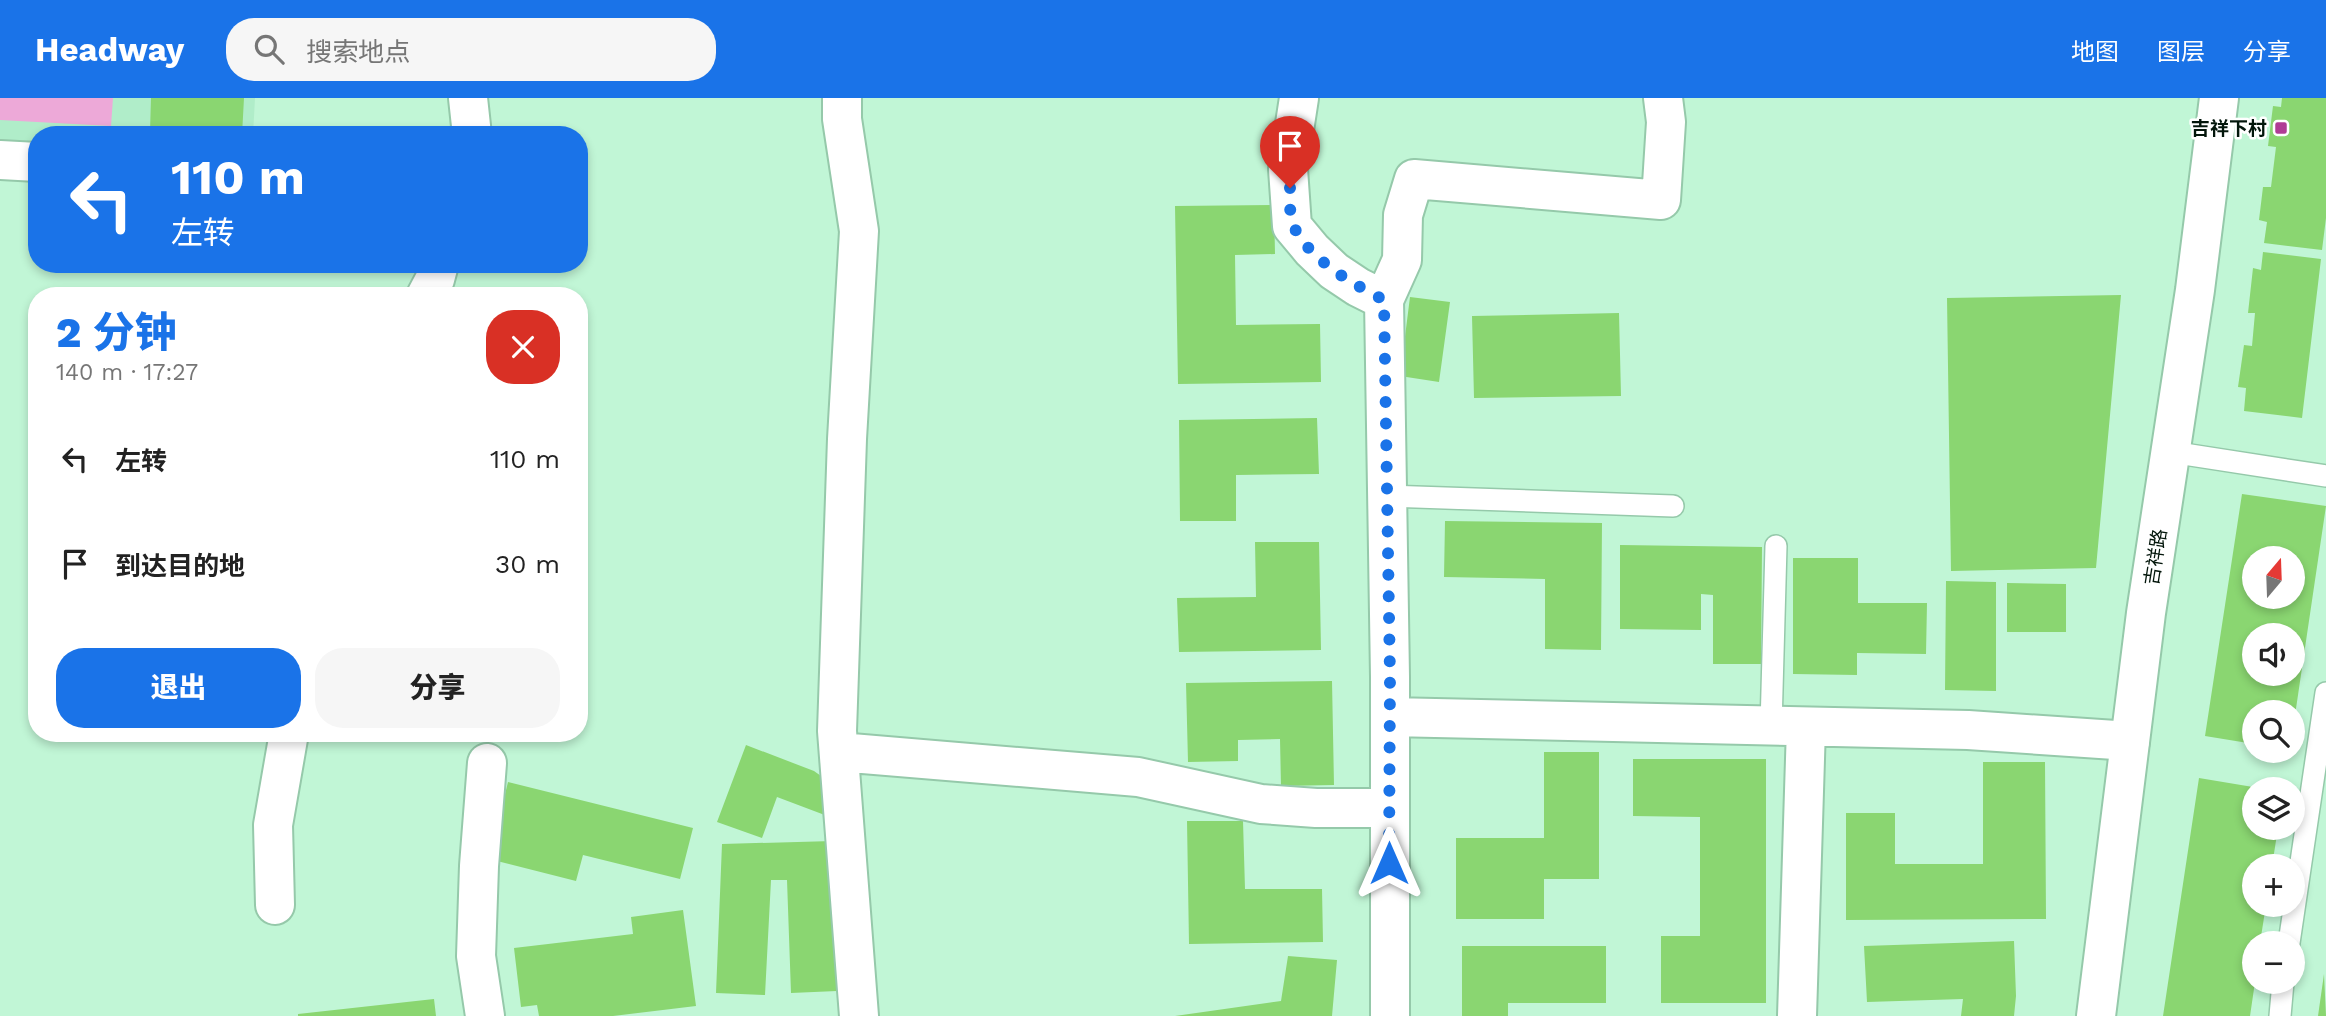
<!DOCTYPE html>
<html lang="zh">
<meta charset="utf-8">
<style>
body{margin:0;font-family:"Work Sans","Noto Sans SC",sans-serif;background:#f6f6f6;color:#222;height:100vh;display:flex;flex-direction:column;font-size:26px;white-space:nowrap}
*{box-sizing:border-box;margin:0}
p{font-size:23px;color:#767676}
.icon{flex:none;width:38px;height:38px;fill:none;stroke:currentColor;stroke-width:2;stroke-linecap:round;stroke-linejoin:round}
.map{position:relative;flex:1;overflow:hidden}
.panel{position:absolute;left:28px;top:189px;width:560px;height:455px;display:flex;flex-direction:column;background:#fff;border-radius:28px;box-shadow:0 4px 10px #0003}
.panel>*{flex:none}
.banner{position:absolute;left:28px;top:28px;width:560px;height:147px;border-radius:28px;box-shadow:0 4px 10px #0003;background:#1a73e8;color:#fff;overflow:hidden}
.needle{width:46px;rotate:19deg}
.controls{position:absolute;left:2242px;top:448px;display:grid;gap:14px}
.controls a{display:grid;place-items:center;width:63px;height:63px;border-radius:50%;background:#fff;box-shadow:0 4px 10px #0003;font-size:35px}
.pin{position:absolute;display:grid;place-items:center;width:60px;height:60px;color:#fff;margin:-72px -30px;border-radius:50% 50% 50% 0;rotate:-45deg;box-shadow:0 0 7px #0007}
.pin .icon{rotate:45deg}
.me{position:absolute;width:77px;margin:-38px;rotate:0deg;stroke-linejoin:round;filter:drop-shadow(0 0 5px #0008)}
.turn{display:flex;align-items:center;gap:24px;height:147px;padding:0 28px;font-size:32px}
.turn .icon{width:91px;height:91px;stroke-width:2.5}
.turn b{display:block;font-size:49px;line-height:60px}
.round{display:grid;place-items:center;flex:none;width:74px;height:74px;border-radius:28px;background:#f6f6f6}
.headline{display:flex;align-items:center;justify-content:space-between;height:119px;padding:0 28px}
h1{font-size:42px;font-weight:800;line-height:52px;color:#1a73e8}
.action{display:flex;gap:14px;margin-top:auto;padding:14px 28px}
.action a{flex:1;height:80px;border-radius:28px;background:#1a73e8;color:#fff;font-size:28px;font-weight:800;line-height:80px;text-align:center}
.action a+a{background:#f6f6f6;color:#222}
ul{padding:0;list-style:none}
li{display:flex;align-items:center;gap:21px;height:105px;padding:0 28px}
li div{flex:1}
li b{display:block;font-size:26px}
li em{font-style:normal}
header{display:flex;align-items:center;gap:42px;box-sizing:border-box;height:98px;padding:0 35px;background:#1a73e8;color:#fff}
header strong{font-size:33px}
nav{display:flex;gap:38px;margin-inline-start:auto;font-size:24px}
.search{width:490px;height:63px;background:#f6f6f6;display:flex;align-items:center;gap:18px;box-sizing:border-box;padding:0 24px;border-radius:28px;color:#767676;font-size:26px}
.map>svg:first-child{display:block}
.built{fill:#b0edc9}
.green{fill:#eda9d8}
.building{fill:#8ad671;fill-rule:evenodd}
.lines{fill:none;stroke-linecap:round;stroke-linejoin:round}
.service-casing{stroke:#95c9aa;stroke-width:24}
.minor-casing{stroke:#95c9aa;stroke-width:42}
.tertiary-casing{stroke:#95c9aa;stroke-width:42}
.service{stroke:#fff;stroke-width:21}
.minor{stroke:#fff;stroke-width:38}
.tertiary{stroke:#fff;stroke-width:38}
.route{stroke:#1a73e8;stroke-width:12;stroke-dasharray:0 21.6}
.poi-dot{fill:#b03c95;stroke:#fff;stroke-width:2.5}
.labels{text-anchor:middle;stroke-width:5;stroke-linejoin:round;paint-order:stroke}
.poi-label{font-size:19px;font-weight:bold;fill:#03160b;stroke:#fff;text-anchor:end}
.street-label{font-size:19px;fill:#03160b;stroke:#fff}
</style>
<header>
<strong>Headway</strong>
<div class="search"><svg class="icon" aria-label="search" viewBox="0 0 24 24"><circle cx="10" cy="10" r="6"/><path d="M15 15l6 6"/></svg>搜索地点</div>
<nav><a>地图</a><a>图层</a><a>分享</a></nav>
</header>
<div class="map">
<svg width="2326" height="918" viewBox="0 0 2326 918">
<rect width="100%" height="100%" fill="#c1f6d6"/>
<path class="built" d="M0 0H255L253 37H37V44L0 42Z"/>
<path class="green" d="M0 0H113L111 28 0 22Z"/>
<path class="building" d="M151 0H244L242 37 150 34Z
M2282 0H2326V120L2322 152 2264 145 2267 124 2259 122 2263 89H2271L2276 49 2268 48 2273 8 2281 9Z
M1274 107 1275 156 1235 157 1236 227 1320 226 1321 284 1178 286 1175 108Z
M2263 154 2321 161 2302 320 2244 313 2246 290 2238 289 2244 247 2252 248 2255 215H2248L2253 170 2261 172Z
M2121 197 2096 470 1951 473 1947 200Z
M1410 199 1450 204 1439 284 1400 278Z
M1619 215 1621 298 1474 300 1472 218Z
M1317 320 1319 376 1236 377V423H1180L1179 322Z
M2242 396 2326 408 2294 624 2292 614H2254V646L2205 638ZM2254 460H2292V499H2254ZM2254 537H2292V576H2254Z
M1445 423 1602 425 1601 552 1545 551V481L1444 479Z
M1255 444H1319L1321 552 1179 554 1177 500 1256 499Z
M1620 447 1762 449 1761 566H1713V497L1701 496V532L1620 531Z
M1793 460H1858V505H1927L1926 556 1857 555V577L1793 576Z
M1946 483 1996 484V593L1945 592Z
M2007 485 2066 486V534H2007Z
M1332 583 1334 687 1281 688 1280 641 1238 642V663L1188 664 1186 585Z
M746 647 814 673 821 678 830 719 777 699 762 740 717 724Z
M1544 654H1599V781H1544V821H1456V740H1544Z
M1633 661H1766V905H1661V838H1700V719L1633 718Z
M1983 664H2045L2046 821 1846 822V715H1895V766H1983Z
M2199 680 2259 690 2254 691V730H2278L2272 768H2254V807H2266L2260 845H2254L2255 884 2250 918H2163Z
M508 684 693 730 680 781 583 757 576 783 489 761Z
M1187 723H1243L1245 791H1322L1323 844 1189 846Z
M833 743 837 893 791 895 787 782H771L765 897 716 895 722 746Z
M683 812 696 908 613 918H539L537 907 521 909 514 850 633 836 631 819Z
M2014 843 2016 898 2014 918H1961L1963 901 1867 904 1864 848Z
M1462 848H1606V905H1508V918H1462Z
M1288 858 1337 862 1332 918H1175L1281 903Z
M2324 876 2326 918H2318Z
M434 901 436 918H298V916Z"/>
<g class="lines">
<defs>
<path id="service" d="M2171 354 2326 378
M1387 398 1673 408
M1771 628 1776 448
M2289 845 2326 595
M2280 918 2283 884"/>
<path id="minor" d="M468 0 472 37
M842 0V21L859 133 847 341 837 633 859 918
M1299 0 1288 71 1292 128 1312 152 1334 173 1358 189 1384 202
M0 62 37 64
M426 198 435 181 439 166
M1390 619 1968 632 2130 643
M839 654 1138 679 1261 706 1316 710H1389
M275 807 273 727 289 635
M485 918 476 858 479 768 487 665
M1390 918V579L1384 202 1402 162 1403 117 1414 81 1661 102 1666 24 1663 0
M1797 918 1806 629"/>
<path id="tertiary" d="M2096 918 2146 515 2195 192 2219 0"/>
</defs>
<use href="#service" class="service-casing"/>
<use href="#minor" class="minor-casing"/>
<use href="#tertiary" class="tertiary-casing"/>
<use href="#service" class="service"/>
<use href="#minor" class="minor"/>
<use href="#tertiary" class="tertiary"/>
</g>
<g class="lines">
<path class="route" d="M1290 90C1290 101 1289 119 1294 129 1310 162 1353 186 1384 202L1390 579 1389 765"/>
</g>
<rect class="poi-dot" x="2274" y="23" width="14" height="14" rx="3.5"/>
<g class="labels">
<g class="poi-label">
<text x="2267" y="37">吉祥下村</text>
</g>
<g class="street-label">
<text transform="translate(2155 459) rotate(-81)" y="7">吉祥路</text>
</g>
</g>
</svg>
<div class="controls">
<a><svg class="needle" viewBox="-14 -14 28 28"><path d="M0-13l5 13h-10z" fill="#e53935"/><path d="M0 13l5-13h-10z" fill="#767676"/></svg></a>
<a><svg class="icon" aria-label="sound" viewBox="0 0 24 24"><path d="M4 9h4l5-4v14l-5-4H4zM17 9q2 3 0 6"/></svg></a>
<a><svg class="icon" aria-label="search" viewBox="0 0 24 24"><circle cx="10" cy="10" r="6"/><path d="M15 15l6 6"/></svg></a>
<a><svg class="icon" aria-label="layers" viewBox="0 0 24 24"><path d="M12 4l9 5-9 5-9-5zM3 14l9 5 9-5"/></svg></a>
<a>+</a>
<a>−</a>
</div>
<div class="pin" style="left:1290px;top:90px;background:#d93025"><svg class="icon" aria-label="arrive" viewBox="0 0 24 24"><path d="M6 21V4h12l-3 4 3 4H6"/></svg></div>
<svg class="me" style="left:1389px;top:765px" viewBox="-20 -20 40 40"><path d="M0-17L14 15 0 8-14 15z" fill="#1a73e8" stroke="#fff" stroke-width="4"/></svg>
<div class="banner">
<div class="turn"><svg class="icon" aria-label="left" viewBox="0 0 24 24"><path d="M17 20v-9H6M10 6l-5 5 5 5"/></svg><div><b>110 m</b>左转</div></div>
</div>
<section class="panel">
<div class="headline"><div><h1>2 分钟</h1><p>140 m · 17:27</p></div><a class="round" style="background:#d93025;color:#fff"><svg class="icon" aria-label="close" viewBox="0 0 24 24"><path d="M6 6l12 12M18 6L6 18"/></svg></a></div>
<ul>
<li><svg class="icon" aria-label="left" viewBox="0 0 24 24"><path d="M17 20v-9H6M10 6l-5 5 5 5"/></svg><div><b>左转</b></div><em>110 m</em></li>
<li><svg class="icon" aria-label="arrive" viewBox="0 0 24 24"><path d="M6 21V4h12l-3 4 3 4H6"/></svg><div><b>到达目的地</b></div><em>30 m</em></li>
</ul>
<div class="action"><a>退出</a><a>分享</a></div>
</section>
</div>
